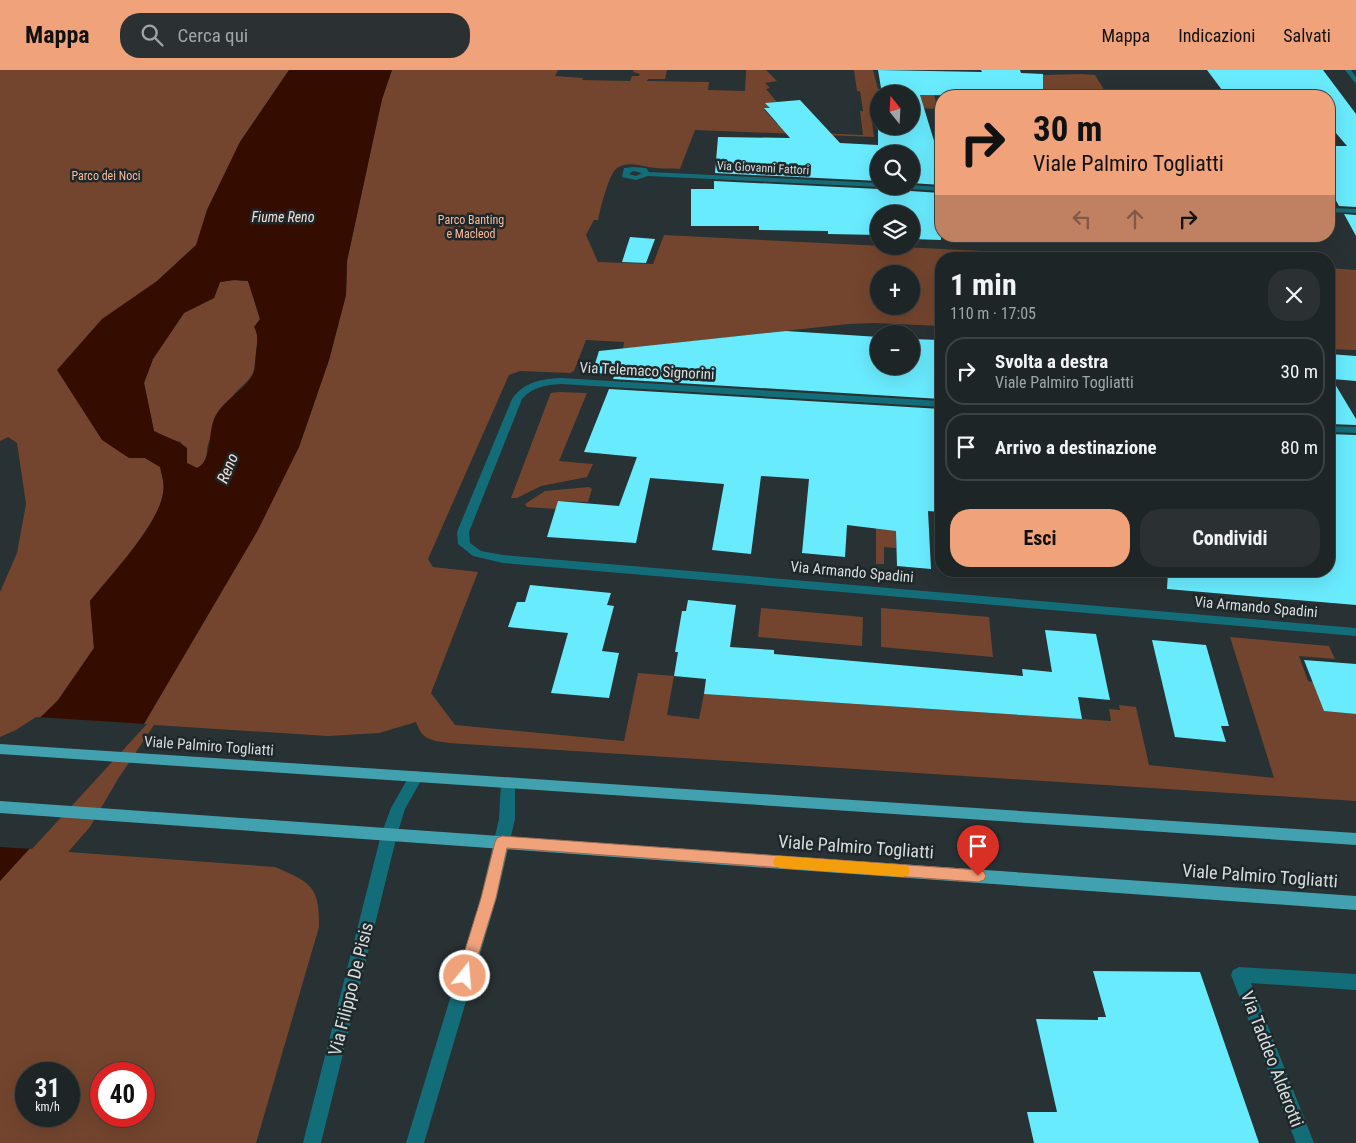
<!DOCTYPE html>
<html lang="it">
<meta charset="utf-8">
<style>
body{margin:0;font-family:"Roboto Condensed",sans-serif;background:#2b3132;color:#f1f3f6;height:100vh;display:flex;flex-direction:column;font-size:19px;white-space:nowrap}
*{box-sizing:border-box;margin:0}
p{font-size:16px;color:#a1a5a7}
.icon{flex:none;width:28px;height:28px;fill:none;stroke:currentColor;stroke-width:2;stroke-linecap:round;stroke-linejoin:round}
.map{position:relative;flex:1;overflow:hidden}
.sheet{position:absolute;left:935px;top:182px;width:400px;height:325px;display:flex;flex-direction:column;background:#1e2526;border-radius:20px;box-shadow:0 5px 20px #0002,0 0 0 1px #3c4243}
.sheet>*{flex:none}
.banner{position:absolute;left:935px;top:20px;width:400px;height:152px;border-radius:20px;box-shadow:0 5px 20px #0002,0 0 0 1px #3c4243;background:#f0a27b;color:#111;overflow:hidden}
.needle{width:32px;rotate:342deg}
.controls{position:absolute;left:870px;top:15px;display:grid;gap:10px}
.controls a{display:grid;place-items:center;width:50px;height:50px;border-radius:50%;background:#1e2526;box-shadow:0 5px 20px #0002,0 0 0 1px #3c4243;font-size:25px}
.speed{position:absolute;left:15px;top:992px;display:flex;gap:10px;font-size:25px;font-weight:700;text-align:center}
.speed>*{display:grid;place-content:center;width:65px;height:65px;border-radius:50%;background:#1e2526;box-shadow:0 5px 20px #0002,0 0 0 1px #3c4243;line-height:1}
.speed small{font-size:12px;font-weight:400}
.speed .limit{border:8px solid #d22;background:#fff;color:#111}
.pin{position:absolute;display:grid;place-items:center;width:42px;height:42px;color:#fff;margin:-51px -21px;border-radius:50% 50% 50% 0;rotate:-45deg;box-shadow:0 0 5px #0007}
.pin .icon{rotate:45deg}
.me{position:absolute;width:55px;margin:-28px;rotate:17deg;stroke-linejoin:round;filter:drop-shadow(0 0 4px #0008)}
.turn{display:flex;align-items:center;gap:18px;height:105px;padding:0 15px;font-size:22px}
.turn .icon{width:65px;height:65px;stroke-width:2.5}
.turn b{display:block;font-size:35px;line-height:42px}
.lanes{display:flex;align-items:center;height:48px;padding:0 15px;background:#0003;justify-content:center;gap:25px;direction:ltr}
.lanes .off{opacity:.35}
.round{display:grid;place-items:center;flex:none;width:52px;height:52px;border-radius:20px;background:#2b3132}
.overview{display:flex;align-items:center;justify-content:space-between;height:85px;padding:0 15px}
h1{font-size:30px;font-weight:700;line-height:38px}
.primary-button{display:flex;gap:10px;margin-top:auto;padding:10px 15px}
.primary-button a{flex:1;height:58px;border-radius:20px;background:#f0a27b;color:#111;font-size:20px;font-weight:700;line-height:58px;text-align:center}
.primary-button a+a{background:#2b3132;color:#f1f3f6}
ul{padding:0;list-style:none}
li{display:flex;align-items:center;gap:15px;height:68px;margin:0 10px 8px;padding:0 5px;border:2px solid #3c4243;border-radius:20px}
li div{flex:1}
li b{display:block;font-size:19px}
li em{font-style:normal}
header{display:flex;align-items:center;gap:30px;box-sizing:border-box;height:70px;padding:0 25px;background:#f0a27b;color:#111}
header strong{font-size:24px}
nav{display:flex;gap:28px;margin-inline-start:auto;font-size:18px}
.search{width:350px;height:45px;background:#2b3132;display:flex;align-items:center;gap:12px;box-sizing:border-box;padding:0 18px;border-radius:20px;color:#a1a5a7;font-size:19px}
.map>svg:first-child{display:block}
.green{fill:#73452e;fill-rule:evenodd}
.water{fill:#340d00;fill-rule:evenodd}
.pier{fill:#283133}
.building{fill:#69ebfe}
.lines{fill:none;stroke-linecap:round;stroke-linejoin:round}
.minor{fill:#136d78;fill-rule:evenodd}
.tertiary{fill:#136d78;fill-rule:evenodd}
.primary{fill:#42a1ae;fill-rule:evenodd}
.route{fill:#f0a27b;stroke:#9c6950}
.slow{fill:#f59e0b}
.labels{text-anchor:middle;stroke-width:5;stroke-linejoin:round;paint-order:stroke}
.far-street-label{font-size:12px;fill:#d7ddde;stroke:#1e2729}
.far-park-label{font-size:12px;fill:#fcba9a;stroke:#1e2729}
.far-water-label{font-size:14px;font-style:italic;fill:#f5ded3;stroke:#1e2729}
.street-label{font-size:15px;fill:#d7ddde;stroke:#1e2729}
.water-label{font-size:16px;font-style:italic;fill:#f5ded3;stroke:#1e2729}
.near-street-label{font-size:18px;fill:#d7ddde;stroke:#1e2729}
</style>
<header>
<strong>Mappa</strong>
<div class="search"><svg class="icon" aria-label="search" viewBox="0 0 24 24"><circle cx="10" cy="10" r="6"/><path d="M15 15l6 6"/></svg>Cerca qui</div>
<nav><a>Mappa</a><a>Indicazioni</a><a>Salvati</a></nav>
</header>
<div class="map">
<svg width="1356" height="1073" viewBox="0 0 1356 1073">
<rect width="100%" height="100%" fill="#283133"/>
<path class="green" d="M0 0H289L240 72 207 140 197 175 157 211 129 388H145L160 397C162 406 165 414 163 423 159 454 111 505 90 531L94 578 59 630 42 646 17 662 0 670V522L17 483 26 434 17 373 8 367 0 371Z
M392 0H558L555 6 583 8 582 10 630 11 632 6H639L640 4 633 2 634 0H667L665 9H648L647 11 709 12 708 20 745 21 746 0H766L777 11 765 13 770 18 766 19 777 32 766 33 770 38 764 39 777 54 813 50 817 63 863 65 860 41H863L860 21H857L854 0H873L878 19 933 21 938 39 911 38V24H879V37H870L874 67 695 60 680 99C672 98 664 99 656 98 643 97 630 90 617 98 609 103 600 140 598 150H594L586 165 598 192 653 194 664 165 1142 189H941V256L874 253 848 254 623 279 624 272 586 270 574 301 570 303 520 301 509 305 428 489 433 497 478 502 431 623 455 655 624 671 638 603 674 606 667 645 699 649 704 624 1111 651 1109 639 1120 640 1119 635 1136 637 1149 695 1274 708 1230 567 1329 576 1335 589 1299 586 1308 611 1313 612 1324 641 1356 644V731L449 673C431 670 423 671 416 652L379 663 328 666 154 655 118 709 90 757 68 782 275 797C310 812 320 816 319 857L256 1073H0V811L21 787 299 377 329 290 346 225 347 191 382 29ZM879 204H911V236H879ZM26 1004H69V1046H26ZM101 1004H144V1046H101Z
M1082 4 1095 5 1108 26C1091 26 1075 21 1057 20 1028 18 1001 19 972 23L973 26H946L940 8Z
M1329 198 1356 200V280L1329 279Z
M234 210 248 211 260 249 254 300C250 312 239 317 232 327 223 340 216 357 209 372 204 383 211 392 197 398L187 393 181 372 170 369 154 361 144 313 153 289 184 243 214 228 220 212Z
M559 322 587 323 559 391 593 394 587 407 541 416 517 428H511L550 325 551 323Z
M876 414 896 428V478L884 477V494H876Z
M589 417 592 419 588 432 559 431 556 439 527 437 525 434 545 421Z
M761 538 863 547 862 576 758 567Z
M881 538 989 547 993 587 881 577Z"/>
<path class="water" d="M289 0H392L382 29 347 191 346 225 329 290 299 377 258 460 144 654 0 811V670L17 662 42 646 58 630 94 578 90 531C111 505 159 454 163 423 165 414 162 406 160 397L145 388H129L102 370 57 300 102 249 157 211 196 175 207 140 240 72ZM234 210 248 211 260 249 254 257C259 266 257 273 256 283 255 290 256 300 252 306 243 321 221 332 214 349 208 364 212 391 197 398L187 393V378C178 370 165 367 154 361L144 313 153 289 184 243 214 228 220 212Z"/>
<path class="pier" d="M36 647 147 654 32 779 0 777V667L16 660Z"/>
<path class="building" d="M878 0 982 2 981 0H1020L1021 3 1043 4V26L920 25 935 74H941V115L911 113V84H879V111L715 103 718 67 790 68 764 38H770L765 33 800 30 840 73 878 75V56H911V24H882Z
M1207 0H1323L1356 44V137L1339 136 1329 118V76H1347L1329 55V26L1225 24Z
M714 111 879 119 889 116 895 120 941 123V170L911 169V144H879V165L828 164V161L759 160V156H691V119H714Z
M1344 144 1356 145V166Z
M630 167 655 169 646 193 622 192Z
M786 261 879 267V296H911V269L941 270V329L613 309 615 304 592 303 599 281Z
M1329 284 1356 286V311L1332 309 1356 349V355L1329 354Z
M609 319 941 339V442L928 441 931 499 897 496 896 461 847 455 845 487 802 483 809 409 761 406 751 484 712 480 724 414 650 408 636 473 547 467 558 431 619 436 637 387 584 382Z
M1329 364 1356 365V535L1167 519 1168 501H1329Z
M530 515 611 523 607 535 614 536 602 581 619 583 609 628 551 623 568 563 508 557 517 532H525Z
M688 530 736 535 730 577 774 580V584L1023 606 1022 599 1052 602 1045 560 1096 564 1110 630 1078 627 1082 649 704 624 706 609 674 606 678 582H675L682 541H686Z
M1152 570 1206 575 1229 656H1221L1226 672 1175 667Z
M1304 590 1356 594V644L1324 641Z
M1093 901 1200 902 1259 1073H1034L1027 1042H1057L1036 949 1098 950V947H1106Z"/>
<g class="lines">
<path class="minor" d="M1345 0H1351L1356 7V14Z
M633 97 646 98 649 102 879 113V116H882L879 117 648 106 636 110 622 107 624 98ZM633 101 642 103 636 106 629 104Z
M911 115 941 117V121L895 118 891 116Z
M1329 138 1356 139V143L1329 142Z
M561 308 941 331V337L561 314C546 315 532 317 522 329L469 462 470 473 481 481 503 485 1356 558V566L503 493 473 486 458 474 457 462 512 329C524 312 541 309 561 308Z
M1329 356 1356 357V363L1329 362Z
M1239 897 1356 904V920L1251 913 1314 1073H1296L1231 905 1233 900Z"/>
<path class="tertiary" d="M416 701 421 703 423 707 405 739 397 765 321 1073H303L381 765 391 738 411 703Z
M508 707 513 709 515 713V749L497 827 424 1073H406L481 827 499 749 501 713 503 709Z"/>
<path class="primary" d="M0 674 1356 763V775L0 684Z
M0 731 1356 826V840L0 743Z"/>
</g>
<path class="route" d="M502 766 978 800 984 802 986 806 984 810 978 812 507 778 496 828 472 906 470 911 465 914 459 911 457 906 481 828 495 772 497 768Z"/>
<path class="slow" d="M780 786 903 795 908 796 910 801 908 805 903 807 780 798 775 796 773 792 775 787Z"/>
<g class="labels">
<g class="far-street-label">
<text transform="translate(763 98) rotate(3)" y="4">Via Giovanni Fattori</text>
</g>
<g class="far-park-label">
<text x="106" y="110">Parco dei Noci</text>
<text x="471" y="154">Parco Banting<tspan x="471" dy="14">e Macleod</tspan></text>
</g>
<g class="far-water-label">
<text x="283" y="152">Fiume Reno</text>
</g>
<g class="street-label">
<text transform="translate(647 301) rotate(3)" y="5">Via Telemaco Signorini</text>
<text transform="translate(852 502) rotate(5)" y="5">Via Armando Spadini</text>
<text transform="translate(1256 537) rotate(5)" y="5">Via Armando Spadini</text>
<text transform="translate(209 676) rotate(4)" y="5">Viale Palmiro Togliatti</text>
</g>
<g class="water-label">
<text transform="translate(227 398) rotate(-68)" y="6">Reno</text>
</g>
<g class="near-street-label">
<text transform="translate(856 777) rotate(4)" y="6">Viale Palmiro Togliatti</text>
<text transform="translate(1260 806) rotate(4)" y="6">Viale Palmiro Togliatti</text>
<text transform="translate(351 919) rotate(-76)" y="6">Via Filippo De Pisis</text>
<text transform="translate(1272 989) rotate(69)" y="6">Via Taddeo Alderotti</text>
</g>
</g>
</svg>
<div class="controls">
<a><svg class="needle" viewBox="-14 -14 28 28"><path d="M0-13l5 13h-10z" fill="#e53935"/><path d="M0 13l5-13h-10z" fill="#a1a5a7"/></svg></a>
<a><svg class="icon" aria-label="search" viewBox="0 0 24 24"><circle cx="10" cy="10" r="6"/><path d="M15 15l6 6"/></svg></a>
<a><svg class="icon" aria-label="layers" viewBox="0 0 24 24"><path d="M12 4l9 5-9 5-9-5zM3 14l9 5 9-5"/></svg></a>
<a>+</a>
<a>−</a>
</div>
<div class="speed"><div>31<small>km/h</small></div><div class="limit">40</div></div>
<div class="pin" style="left:978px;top:806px;background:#d93025"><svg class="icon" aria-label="arrive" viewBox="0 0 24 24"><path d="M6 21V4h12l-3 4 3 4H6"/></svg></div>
<svg class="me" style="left:465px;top:906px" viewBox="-20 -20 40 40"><circle r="17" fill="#f0a27b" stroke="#fff" stroke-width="3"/><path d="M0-11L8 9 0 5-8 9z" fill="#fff"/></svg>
<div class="banner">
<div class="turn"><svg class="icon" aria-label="right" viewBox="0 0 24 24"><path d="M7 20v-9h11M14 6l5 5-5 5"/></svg><div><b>30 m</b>Viale Palmiro Togliatti</div></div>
<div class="lanes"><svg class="icon off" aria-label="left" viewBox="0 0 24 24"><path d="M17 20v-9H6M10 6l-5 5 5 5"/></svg><svg class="icon off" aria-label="ahead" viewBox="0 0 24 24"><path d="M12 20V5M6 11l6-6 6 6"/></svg><svg class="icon" aria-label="right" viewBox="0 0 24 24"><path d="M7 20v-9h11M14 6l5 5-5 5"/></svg></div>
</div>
<section class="sheet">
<div class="overview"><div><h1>1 min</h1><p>110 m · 17:05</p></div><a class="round"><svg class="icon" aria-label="close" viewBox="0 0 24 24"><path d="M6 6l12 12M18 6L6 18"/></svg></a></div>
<ul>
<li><svg class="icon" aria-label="right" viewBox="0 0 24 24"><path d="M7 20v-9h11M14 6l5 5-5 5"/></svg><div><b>Svolta a destra</b><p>Viale Palmiro Togliatti</p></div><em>30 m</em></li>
<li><svg class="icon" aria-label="arrive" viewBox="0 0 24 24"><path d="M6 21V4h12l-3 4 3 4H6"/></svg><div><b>Arrivo a destinazione</b></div><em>80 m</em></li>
</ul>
<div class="primary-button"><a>Esci</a><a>Condividi</a></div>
</section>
</div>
